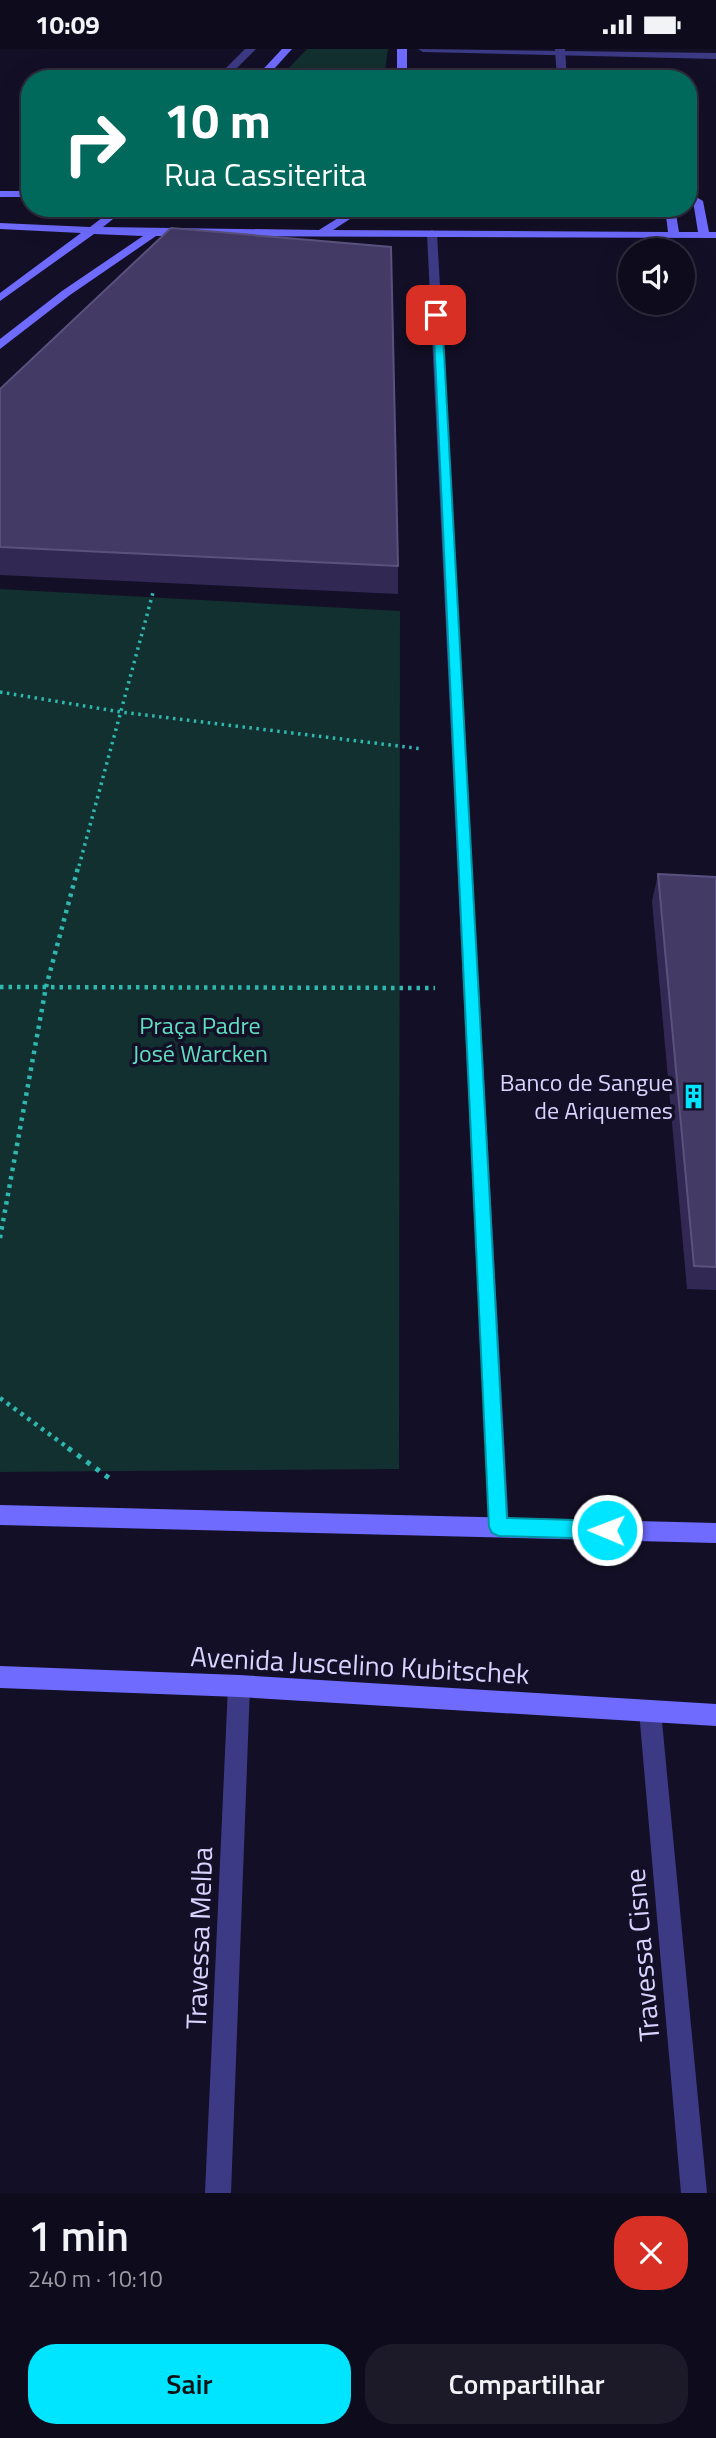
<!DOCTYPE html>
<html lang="pt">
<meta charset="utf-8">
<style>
body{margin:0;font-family:"Titillium Web",sans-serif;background:#1c1929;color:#f1f3f6;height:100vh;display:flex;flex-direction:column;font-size:26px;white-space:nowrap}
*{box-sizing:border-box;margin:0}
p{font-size:23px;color:#9b9ba3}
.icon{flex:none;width:38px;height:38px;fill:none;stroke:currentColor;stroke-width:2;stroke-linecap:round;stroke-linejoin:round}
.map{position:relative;height:2144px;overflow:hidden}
.panel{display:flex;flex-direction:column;background:#0e0b1c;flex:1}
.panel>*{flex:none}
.banner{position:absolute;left:21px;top:21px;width:676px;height:147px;border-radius:28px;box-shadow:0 7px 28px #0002,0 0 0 2px #2e2b3b;background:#00695c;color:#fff;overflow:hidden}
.buttons{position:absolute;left:618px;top:189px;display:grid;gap:14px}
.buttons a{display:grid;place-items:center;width:77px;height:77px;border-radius:50%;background:#0e0b1c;box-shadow:0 7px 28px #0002,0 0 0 2px #2e2b3b;font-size:35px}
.pin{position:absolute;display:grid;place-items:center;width:60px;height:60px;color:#fff;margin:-30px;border-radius:14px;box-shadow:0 4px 10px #0006}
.me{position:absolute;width:77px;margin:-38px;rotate:271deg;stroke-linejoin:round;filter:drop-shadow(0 0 5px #0008)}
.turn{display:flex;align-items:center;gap:24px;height:147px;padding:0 28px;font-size:32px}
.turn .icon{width:91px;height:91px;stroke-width:2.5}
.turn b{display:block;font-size:49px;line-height:60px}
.round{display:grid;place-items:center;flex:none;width:74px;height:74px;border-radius:28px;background:#1c1929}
.head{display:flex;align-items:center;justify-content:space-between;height:119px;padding:0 28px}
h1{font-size:42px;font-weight:600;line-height:52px}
.action{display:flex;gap:14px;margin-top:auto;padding:14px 28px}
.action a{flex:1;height:80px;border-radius:28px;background:#00e5ff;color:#111;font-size:28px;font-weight:600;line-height:80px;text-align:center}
.action a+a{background:#1c1929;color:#f1f3f6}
.status{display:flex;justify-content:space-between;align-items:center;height:49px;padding:0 35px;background:#0e0b1c;direction:ltr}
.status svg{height:19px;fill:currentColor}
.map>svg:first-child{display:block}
.green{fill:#12302f}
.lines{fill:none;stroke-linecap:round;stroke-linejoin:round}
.path-far2{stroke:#2fb8b0;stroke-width:3.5;stroke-dasharray:2.5 4.5;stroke-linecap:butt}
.path-far1{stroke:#2fb8b0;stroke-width:4.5;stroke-dasharray:3.5 5;stroke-linecap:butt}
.path{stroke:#2fb8b0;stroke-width:5;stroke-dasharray:4.5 7;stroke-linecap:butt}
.service{fill:#3d3a85;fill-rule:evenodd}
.pedestrian{fill:#3d3a85;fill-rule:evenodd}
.minor{fill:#3d3a85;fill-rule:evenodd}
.tertiary{fill:#3d3a85;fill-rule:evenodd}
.secondary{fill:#6f6bff;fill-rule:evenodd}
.wall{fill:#312854}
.building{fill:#433a66;stroke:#5a527e;stroke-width:2}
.route{fill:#00e5ff;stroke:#0095a6;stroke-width:2}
.labels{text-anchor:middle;stroke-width:7;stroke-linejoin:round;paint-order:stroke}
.park-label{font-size:24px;fill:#5fe0c0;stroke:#130f26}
.poi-label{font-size:24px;fill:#d9d4ff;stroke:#130f26;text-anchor:end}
.near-street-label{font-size:28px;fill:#d9d4ff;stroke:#130f26}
</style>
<div class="status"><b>10:09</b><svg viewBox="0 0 49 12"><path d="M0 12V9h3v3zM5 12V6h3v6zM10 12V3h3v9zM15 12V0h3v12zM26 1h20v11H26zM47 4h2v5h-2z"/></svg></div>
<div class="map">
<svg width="716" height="2144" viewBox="0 0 716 2144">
<rect width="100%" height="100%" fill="#130f26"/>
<path class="green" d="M307 0H388L384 30H278Z
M0 540 400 562 399 1420 0 1423Z"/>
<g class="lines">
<path class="path-far2" d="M0 643 121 663 423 700
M79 817 154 540"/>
<path class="path-far1" d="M0 938 435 939
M0 1189 46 938 79 815
M0 1349 71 1401"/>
<path class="path" d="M68 1399 109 1429"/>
<path class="service" d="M245 0H256L226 30H215Z
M555 0H565L567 30H557Z"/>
<path class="pedestrian" d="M418 0 716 4V10L423 3Z"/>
<path class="minor" d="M239 1626 247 1629 250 1637 231 2144H205L228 1637 231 1629Z
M650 1651 658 1654 661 1662 707 2144H681L639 1662 642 1654Z"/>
<path class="tertiary" d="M432 181 437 184 509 1478 506 1485 499 1488 492 1485 489 1478 427 184Z"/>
<path class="secondary" d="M282 0H292L265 30H254Z
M397 0H407V30H397Z
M0 142H30V148H0Z
M698 149 703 152 709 183H716V189L156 187 70 246 0 300V290L62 242 143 187 94 185 0 252V244L81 184 0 180V174L90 178 115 159H127L103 178 319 181 354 159H367L333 181 668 183 665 159H675L679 183H698L693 152Z
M0 1456 716 1474V1494L0 1476Z
M0 1617 239 1626 716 1655V1677L239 1648 0 1639Z"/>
</g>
<path class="wall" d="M0 340 398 517V545L0 526Z
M658 825 716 828V1241L687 1240 652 852Z"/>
<path class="building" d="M171 179 391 198 398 517 0 498V340Z
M658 825 716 828V1218L694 1217Z"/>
<path class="route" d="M433 264 442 266 507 1469 607 1472 614 1475 617 1481 614 1487 607 1490 499 1487 492 1484 489 1478Z"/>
<defs>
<symbol id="building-bare" viewBox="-9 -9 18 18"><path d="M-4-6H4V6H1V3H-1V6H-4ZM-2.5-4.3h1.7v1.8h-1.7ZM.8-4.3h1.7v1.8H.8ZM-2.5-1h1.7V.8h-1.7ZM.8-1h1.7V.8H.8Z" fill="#00e5ff" stroke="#130f26" stroke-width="2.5" paint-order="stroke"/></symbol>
</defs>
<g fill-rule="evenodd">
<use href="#building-bare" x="676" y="1030" width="35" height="35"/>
</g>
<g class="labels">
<g class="park-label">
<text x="200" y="985">Praça Padre<tspan x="200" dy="28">José Warcken</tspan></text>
</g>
<g class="poi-label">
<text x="673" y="1042">Banco de Sangue<tspan x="673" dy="28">de Ariquemes</tspan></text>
</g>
<g class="near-street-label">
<text transform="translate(360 1616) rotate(3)" y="10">Avenida Juscelino Kubitschek</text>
<text transform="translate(199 1889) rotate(-88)" y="10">Travessa Melba</text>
<text transform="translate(642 1906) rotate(-95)" y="10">Travessa Cisne</text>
</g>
</g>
</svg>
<div class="buttons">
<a><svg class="icon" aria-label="sound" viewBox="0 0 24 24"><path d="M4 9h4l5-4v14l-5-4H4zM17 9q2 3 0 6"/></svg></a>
</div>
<div class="pin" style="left:436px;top:266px;background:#d93025"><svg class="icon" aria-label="arrive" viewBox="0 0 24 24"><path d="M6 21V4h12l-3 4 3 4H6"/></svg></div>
<svg class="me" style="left:607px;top:1481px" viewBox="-20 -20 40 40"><circle r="17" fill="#00e5ff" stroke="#fff" stroke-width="3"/><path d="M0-11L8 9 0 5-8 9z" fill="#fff"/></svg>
<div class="banner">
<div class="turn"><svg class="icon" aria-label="right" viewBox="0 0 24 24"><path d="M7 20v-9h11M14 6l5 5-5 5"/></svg><div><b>10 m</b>Rua Cassiterita</div></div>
</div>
</div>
<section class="panel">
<div class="head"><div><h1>1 min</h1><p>240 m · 10:10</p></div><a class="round" style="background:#d93025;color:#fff"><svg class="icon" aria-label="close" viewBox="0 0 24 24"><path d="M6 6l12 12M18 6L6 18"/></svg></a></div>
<div class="action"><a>Sair</a><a>Compartilhar</a></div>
</section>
